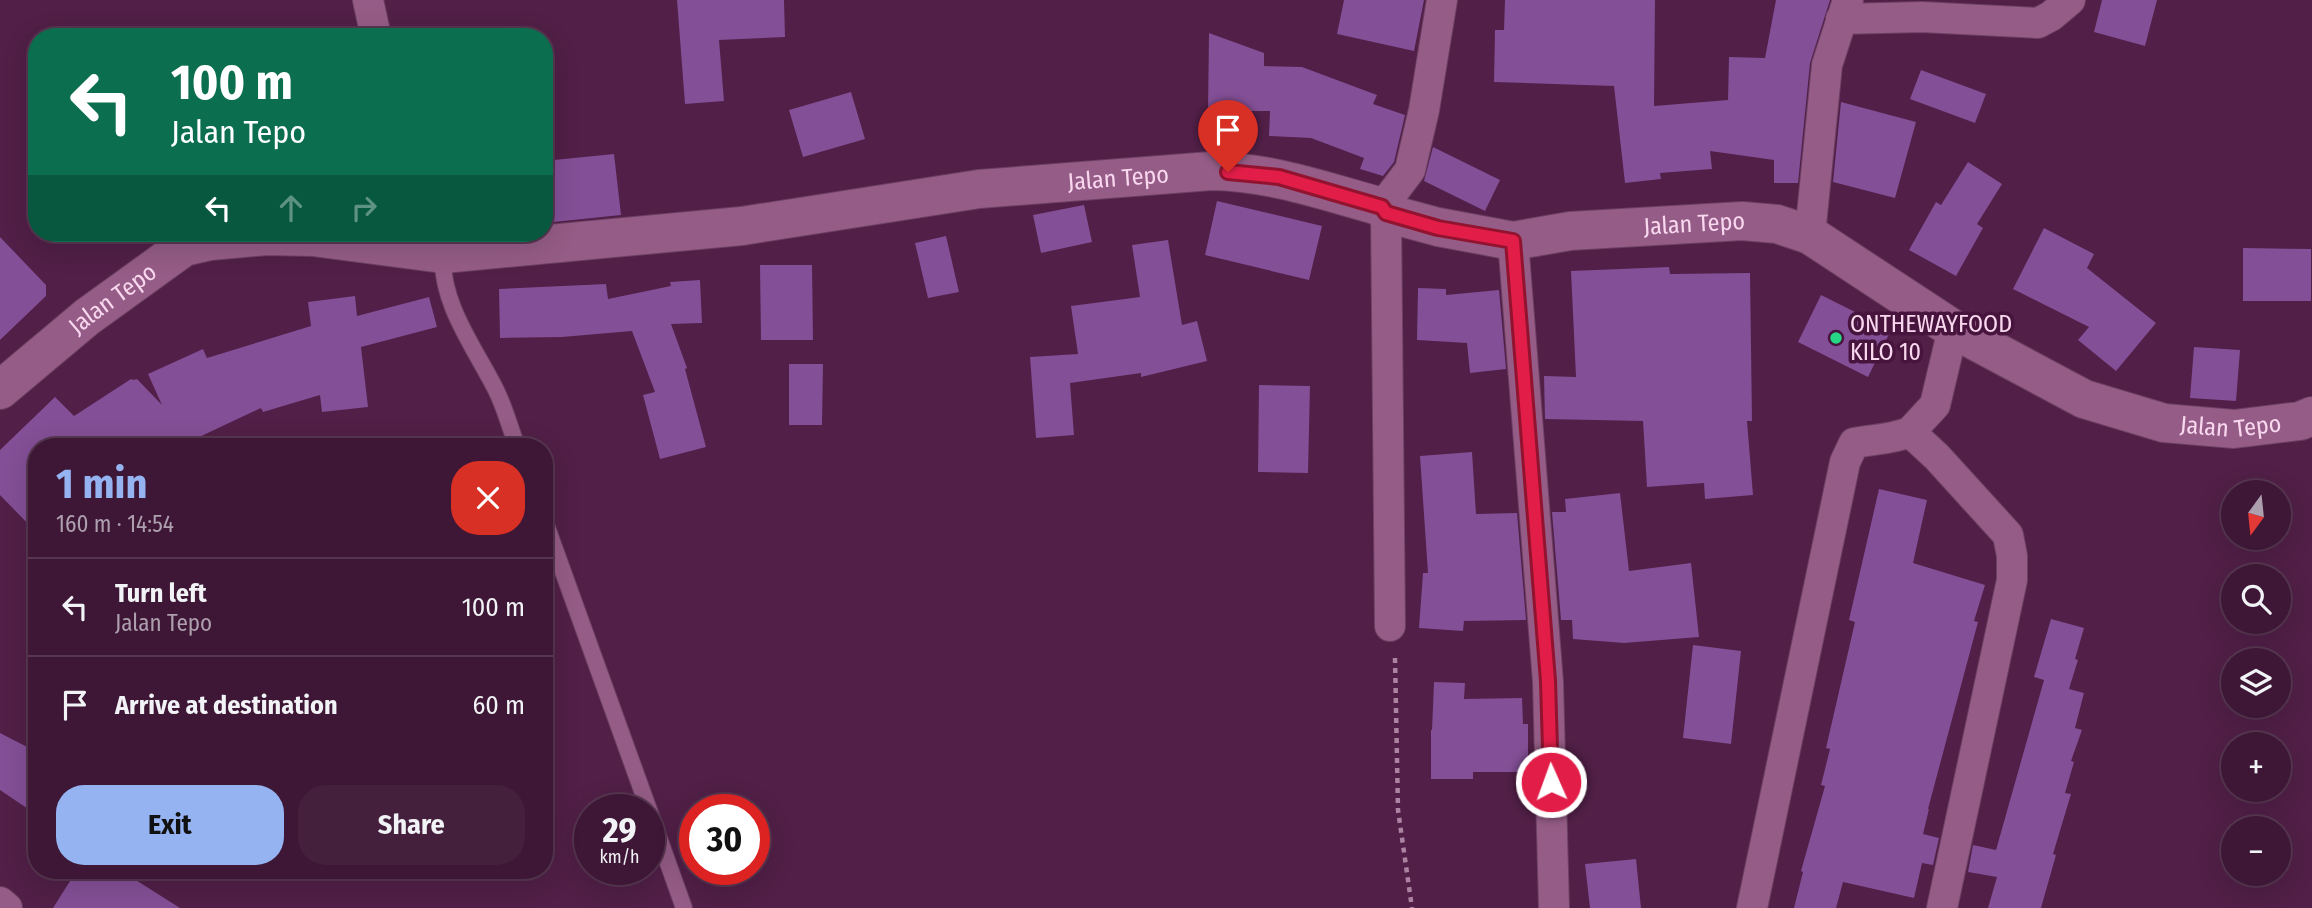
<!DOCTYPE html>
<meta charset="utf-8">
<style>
body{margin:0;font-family:"Fira Sans Condensed",sans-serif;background:#44203d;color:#f1f3f6;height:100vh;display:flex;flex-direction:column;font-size:26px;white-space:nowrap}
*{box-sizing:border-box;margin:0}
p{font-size:23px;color:#ad9fad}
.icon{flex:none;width:38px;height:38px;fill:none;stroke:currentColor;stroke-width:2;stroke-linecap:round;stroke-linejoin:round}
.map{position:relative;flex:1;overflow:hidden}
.panel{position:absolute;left:28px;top:438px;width:525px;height:441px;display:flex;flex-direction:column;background:#3d1735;border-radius:28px;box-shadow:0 7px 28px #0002,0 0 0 2px #563650}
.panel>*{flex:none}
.top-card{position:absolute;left:28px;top:28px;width:525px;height:214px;border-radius:28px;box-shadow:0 7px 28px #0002,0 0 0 2px #563650;background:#0b6e4f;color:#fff;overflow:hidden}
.needle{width:46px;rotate:195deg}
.tools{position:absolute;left:2221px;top:480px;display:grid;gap:14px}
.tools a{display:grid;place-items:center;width:70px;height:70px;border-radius:50%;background:#3d1735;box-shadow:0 7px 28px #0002,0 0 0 2px #563650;font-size:35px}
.speed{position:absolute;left:574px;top:794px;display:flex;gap:14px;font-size:35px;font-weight:700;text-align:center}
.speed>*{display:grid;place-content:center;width:91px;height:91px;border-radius:50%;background:#3d1735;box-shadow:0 7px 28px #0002,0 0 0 2px #563650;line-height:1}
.speed small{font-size:18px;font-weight:400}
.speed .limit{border:10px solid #d22;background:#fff;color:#111}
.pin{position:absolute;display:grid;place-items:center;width:60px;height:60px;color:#fff;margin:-72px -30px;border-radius:50% 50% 50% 0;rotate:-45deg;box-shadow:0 0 7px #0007}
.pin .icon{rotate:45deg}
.me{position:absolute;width:77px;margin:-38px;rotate:358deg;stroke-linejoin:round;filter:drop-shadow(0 0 5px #0008)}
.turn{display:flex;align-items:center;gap:24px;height:147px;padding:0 28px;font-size:32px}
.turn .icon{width:91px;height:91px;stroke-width:2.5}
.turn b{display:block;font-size:49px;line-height:60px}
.lanes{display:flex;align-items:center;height:66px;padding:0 28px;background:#0003;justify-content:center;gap:35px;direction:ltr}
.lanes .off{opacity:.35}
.round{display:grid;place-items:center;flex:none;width:74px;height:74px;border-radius:28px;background:#44203d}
.head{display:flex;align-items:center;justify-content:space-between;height:119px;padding:0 28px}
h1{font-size:42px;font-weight:700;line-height:52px;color:#95b2f1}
.button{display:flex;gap:14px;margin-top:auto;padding:14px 28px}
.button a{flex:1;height:80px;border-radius:28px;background:#95b2f1;color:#111;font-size:28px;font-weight:700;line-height:80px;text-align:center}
.button a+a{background:#44203d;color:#f1f3f6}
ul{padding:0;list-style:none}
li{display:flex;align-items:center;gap:21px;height:98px;padding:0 28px;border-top:2px solid #563650}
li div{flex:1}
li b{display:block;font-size:26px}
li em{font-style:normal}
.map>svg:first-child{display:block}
.building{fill:#834f96}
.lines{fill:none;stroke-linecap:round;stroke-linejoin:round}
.lane-casing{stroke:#6c3f63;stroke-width:18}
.street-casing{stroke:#6c3f63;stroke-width:32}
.secondary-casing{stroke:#6c3f63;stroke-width:40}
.path{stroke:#ac83a2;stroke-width:4.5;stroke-dasharray:5 5;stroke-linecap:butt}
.lane{stroke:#945c86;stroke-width:16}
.street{stroke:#945c86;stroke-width:30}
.secondary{stroke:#945c86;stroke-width:38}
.route-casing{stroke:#92132f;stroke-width:18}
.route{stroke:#e11d48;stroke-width:12}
.poi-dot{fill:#26d886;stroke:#46143c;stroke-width:2.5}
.labels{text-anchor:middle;stroke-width:7;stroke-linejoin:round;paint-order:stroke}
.street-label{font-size:24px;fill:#f9d8ef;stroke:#46143c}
.poi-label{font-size:24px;fill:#f9d8ef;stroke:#46143c;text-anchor:start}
</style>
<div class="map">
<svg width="2312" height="908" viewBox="0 0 2312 908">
<rect width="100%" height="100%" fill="#511f47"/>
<path class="building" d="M677 0H784L785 37 719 40 724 101 685 104Z
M1344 0H1424L1414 51 1337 34Z
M1505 0H1655L1654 106 1728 100 1729 57 1765 58 1776 0H1830L1810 63 1798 183H1774V160L1710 151 1712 169 1660 173 1661 179 1625 183 1614 86 1494 82 1495 30H1504Z
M2102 0H2157L2145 46 2094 32Z
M1209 33 1264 53V66L1302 67 1377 95 1373 104 1405 115 1394 162 1383 176 1360 169 1364 158 1311 138 1269 136 1270 111H1208Z
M1921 70 1986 94 1975 123 1910 99Z
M851 92 865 139 803 157 789 110Z
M1841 102 1916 122 1895 198 1833 182Z
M1433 147 1500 180 1485 211 1424 181Z
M614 154 621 215 544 223V161Z
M1968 162 2002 184 1977 224 1983 228 1956 276 1909 250 1936 202 1941 205Z
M1217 201 1322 226 1309 280 1205 255Z
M1084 205 1092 242 1041 253 1033 215Z
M2044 228 2094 254 2087 268 2156 323 2116 371 2078 340 2089 327 2013 289Z
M946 236 959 292 928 298 915 243Z
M0 237 46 285V296L0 340Z
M1168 240 1182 325 1197 321 1207 361 1141 377V373L1070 383 1074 435 1036 438 1030 357 1078 354 1071 306 1140 297 1132 245Z
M2243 248 2311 249V301H2243Z
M760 265H812L813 340H761Z
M1669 267 1670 274 1750 273 1752 421H1747L1753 495 1705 499 1704 483 1647 487 1643 421 1545 419 1544 376 1576 377 1571 271Z
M700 280 702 323 671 324 687 368 685 369 706 447 660 459 643 395 655 392 632 331 562 337 500 338 499 289 606 284 608 299 671 286 670 282Z
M1418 288 1446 289V295L1499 290 1506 369 1470 373 1467 343 1417 340Z
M1821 295 1891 330 1868 377 1798 342Z
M355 296 357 316 429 297 437 327 361 347 368 407 322 412 320 395 263 412 261 408 195 439 203 446H37V533L0 495V450L55 397 74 416 131 379 133 380 137 379 162 405 148 374 203 349 207 358 311 326 308 302Z
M2194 347 2240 350 2236 401 2190 398Z
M789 364H823L822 425H789Z
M1259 385 1310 386 1308 473 1258 472Z
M1472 452 1476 514 1517 513 1526 620 1464 621 1463 631 1419 628 1423 573H1428L1420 456Z
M1879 489 1927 500 1913 563 1985 585 1974 621 1978 622 1928 809H1929L1923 834 1939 838 1933 865 1922 863 1914 898 1843 882 1836 908H1794L1803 872 1801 871 1825 786 1821 785 1830 749 1826 748 1855 622 1849 620Z
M1620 493 1629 571 1691 563 1699 637 1624 643 1573 639 1572 620H1561L1552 512H1566L1565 499Z
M2051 619 2084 628 2075 659 2078 660 2069 689 2084 693 2075 728 2082 730 2071 761 2074 762 2065 793 2071 794 2053 854 2056 855 2041 908H1988L1997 877 1968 872 1973 845 1996 850 2044 680 2034 677Z
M1693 645 1741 651 1731 744 1683 738Z
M1434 682 1465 683 1464 699 1522 698 1523 724H1528V772H1473V779H1431V730H1432Z
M0 733 37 752V815L0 790Z
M1636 859 1641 908H1590L1585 864Z
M77 870H120L180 908H53Z"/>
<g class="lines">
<defs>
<path id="lane" d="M443 254C440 303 475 348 496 390 505 408 510 428 517 446
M544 519 649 810
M649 810 684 908"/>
<path id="street" d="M368 0 376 37
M1841 19 1922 17 2038 23 2051 16 2070 0
M1382 207 1410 170 1424 110 1442 0
M1386 213 1390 626
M1810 235 1827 65 1848 0
M1513 241 1548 682 1554 908
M1910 432 1935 405 1953 329
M0 902 7 908
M1752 908 1845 462 1854 443C1876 439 1889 440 1910 432L1937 457 2008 535 2012 556V580L1942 908"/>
<g id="secondary">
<path id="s1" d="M0 390 87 317 170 257 184 247 210 241 267 236 313 237 443 254 742 226 979 189 1211 171C1272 172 1324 191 1382 207L1386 213 1438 227 1513 241 1570 231 1742 221 1777 224 1810 235 1953 329 2084 399 2164 423 2234 429 2300 421 2312 416"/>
</g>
</defs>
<use href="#lane" class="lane-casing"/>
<use href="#street" class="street-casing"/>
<use href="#secondary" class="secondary-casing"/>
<path class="path" d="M1395 658 1398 810 1412 908"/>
<use href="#lane" class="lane"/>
<use href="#street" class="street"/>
<use href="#secondary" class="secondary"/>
</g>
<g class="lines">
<defs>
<path id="route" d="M1228 172 1279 177 1382 207 1386 213 1438 228 1513 241 1548 681 1551 782"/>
</defs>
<use href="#route" class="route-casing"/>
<use href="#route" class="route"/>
</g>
<circle class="poi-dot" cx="1836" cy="338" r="7"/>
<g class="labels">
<g class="street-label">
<text dy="8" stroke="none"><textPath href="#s1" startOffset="1174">Jalan Tepo</textPath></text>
<text dy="8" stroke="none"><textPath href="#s1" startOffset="1762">Jalan Tepo</textPath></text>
<text dy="8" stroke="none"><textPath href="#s1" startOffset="145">Jalan Tepo</textPath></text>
<text dy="8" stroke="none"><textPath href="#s1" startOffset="2350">Jalan Tepo</textPath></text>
</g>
<g class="poi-label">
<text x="1850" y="332">ONTHEWAYFOOD<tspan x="1850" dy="28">KILO 10</tspan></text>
</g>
</g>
</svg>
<div class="tools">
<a><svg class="needle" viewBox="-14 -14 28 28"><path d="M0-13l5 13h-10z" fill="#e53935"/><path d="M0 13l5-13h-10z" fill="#ad9fad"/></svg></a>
<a><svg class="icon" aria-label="search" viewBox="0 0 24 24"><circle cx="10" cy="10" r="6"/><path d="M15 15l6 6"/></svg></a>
<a><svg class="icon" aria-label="layers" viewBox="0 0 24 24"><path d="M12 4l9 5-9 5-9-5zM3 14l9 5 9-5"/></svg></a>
<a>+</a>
<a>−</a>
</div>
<div class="speed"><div>29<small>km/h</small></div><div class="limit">30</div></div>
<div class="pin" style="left:1228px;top:172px;background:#d93025"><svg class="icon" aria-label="arrive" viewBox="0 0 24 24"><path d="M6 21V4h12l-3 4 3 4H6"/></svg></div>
<svg class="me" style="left:1551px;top:782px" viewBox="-20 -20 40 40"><circle r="17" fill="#e11d48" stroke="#fff" stroke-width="3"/><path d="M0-11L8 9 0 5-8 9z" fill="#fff"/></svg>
<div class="top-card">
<div class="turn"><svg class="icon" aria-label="left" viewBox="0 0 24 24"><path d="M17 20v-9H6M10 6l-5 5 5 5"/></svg><div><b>100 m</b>Jalan Tepo</div></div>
<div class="lanes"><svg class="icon" aria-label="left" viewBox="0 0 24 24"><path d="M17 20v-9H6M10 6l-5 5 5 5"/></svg><svg class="icon off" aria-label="ahead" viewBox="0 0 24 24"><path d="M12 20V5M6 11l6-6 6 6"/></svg><svg class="icon off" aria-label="right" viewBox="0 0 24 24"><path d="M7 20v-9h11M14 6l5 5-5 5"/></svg></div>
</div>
<section class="panel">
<div class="head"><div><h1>1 min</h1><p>160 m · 14:54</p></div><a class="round" style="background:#d93025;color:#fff"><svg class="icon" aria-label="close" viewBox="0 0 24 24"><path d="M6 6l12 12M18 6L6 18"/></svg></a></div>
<ul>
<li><svg class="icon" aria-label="left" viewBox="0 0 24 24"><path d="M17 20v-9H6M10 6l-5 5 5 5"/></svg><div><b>Turn left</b><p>Jalan Tepo</p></div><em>100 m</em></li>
<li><svg class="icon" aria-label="arrive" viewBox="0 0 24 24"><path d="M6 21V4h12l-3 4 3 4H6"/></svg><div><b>Arrive at destination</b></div><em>60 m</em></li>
</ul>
<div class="button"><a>Exit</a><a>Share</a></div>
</section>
</div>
